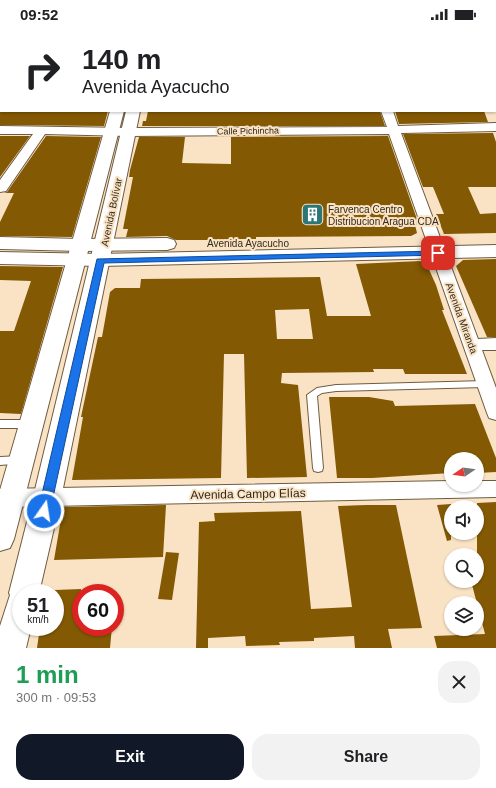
<!DOCTYPE html>
<meta charset="utf-8">
<style>
body{margin:0;font-family:Helvetica,sans-serif;background:#f2f2f2;color:#202124;height:100vh;display:flex;flex-direction:column;font-size:15px;white-space:nowrap}
*{box-sizing:border-box;margin:0}
p{font-size:13px;color:#757577}
.icon{flex:none;width:22px;height:22px;fill:none;stroke:currentColor;stroke-width:2;stroke-linecap:round;stroke-linejoin:round}
.map{position:relative;height:620px;overflow:hidden}
.panel{display:flex;flex-direction:column;background:#fff;flex:1}
.panel>*{flex:none}
.top-card{position:absolute;left:0px;top:0px;width:496px;height:84px;box-shadow:0 1px 3px #0004;background:#fff;color:#202124;overflow:hidden}
.needle{width:26px;rotate:257deg}
.fabs{position:absolute;left:444px;top:424px;display:grid;gap:8px}
.fabs a{display:grid;place-items:center;width:40px;height:40px;border-radius:50%;background:#fff;box-shadow:0 1px 3px #0004;font-size:20px}
.speed{position:absolute;left:12px;top:556px;display:flex;gap:8px;font-size:20px;font-weight:700;text-align:center}
.speed>*{display:grid;place-content:center;width:52px;height:52px;border-radius:50%;background:#fff;box-shadow:0 1px 3px #0004;line-height:1}
.speed small{font-size:10px;font-weight:400}
.speed .limit{border:6px solid #d22;background:#fff;color:#111}
.pin{position:absolute;display:grid;place-items:center;width:34px;height:34px;color:#fff;margin:-17px;border-radius:8px;box-shadow:0 2px 6px #0006}
.me{position:absolute;width:44px;margin:-22px;rotate:13deg;stroke-linejoin:round;filter:drop-shadow(0 0 3px #0008)}
.turn{display:flex;align-items:center;gap:14px;height:84px;padding:0 16px;font-size:18px}
.turn .icon{width:52px;height:52px;stroke-width:2.5}
.turn b{display:block;font-size:28px;line-height:34px}
.round{display:grid;place-items:center;flex:none;width:42px;height:42px;border-radius:16px;background:#f2f2f2}
.overview{display:flex;align-items:center;justify-content:space-between;height:68px;padding:0 16px}
h1{font-size:24px;font-weight:700;line-height:30px;color:#1e9e55}
.action{display:flex;gap:8px;margin-top:auto;padding:8px 16px}
.action a{flex:1;height:46px;border-radius:16px;background:#111827;color:#fff;font-size:16px;font-weight:700;line-height:46px;text-align:center}
.action a+a{background:#f2f2f2;color:#202124}
.status{display:flex;justify-content:space-between;align-items:center;height:28px;padding:0 20px;background:#fff;direction:ltr}
.status svg{height:11px;fill:currentColor}
.map>svg:first-child{display:block}
.building{fill:#835903;fill-rule:evenodd}
.lines{fill:none;stroke-linecap:round;stroke-linejoin:round}
.lane-casing{stroke:#6f5c40;stroke-width:2}
.street-casing{stroke:#6f5c40;stroke-width:2}
.secondary-casing{stroke:#6f5c40;stroke-width:2}
.primary-casing{stroke:#6f5c40;stroke-width:2}
.lane{fill:#fff;fill-rule:evenodd}
.street{fill:#fff;fill-rule:evenodd}
.secondary{fill:#fff;fill-rule:evenodd}
.primary{fill:#fff;fill-rule:evenodd}
.route{fill:#1a73e8;stroke:#114b97}
.labels{text-anchor:middle;stroke-width:4;stroke-linejoin:round;paint-order:stroke}
.far-street-label{font-size:9px;fill:#31291c;stroke:#fae3c4}
.poi-label{font-size:10px;fill:#31291c;stroke:#fae3c4;text-anchor:start}
.street-label{font-size:10px;fill:#31291c;stroke:#fae3c4}
.near-street-label{font-size:12px;fill:#31291c;stroke:#fae3c4}
</style>
<div class="status"><b>09:52</b><svg viewBox="0 0 49 12"><path d="M0 12V9h3v3zM5 12V6h3v6zM10 12V3h3v9zM15 12V0h3v12zM26 1h20v11H26zM47 4h2v5h-2z"/></svg></div>
<div class="map">
<svg width="496" height="620" viewBox="0 0 496 620">
<rect width="100%" height="100%" fill="#fae3c4"/>
<path class="building" d="M0 83H108L104 98 0 97Z
M148 83H380L385 98H142L143 93H146Z
M395 83H484L488 94 399 96Z
M493 105 496 114V159H468L480 186 496 185V205L444 206 436 186H444L433 159H423L403 106Z
M0 108H30L0 149Z
M46 108 101 109 72 209 0 208V194L14 165H4L7 164Z
M388 108 419 197H415L417 205 411 208 256 209V211H234V212H176L167 208 126 209 128 201H123L133 149H129L130 142 139 109H185L182 135 231 136V109Z
M496 231V309H487L456 238 463 232Z
M420 233 427 237 436 257 444 282H442L467 346H405L403 341H373L374 344 282 345 281 355 298 357 307 449 247 450 244 326H224L221 450 72 452 83 389H81L98 309H102L110 264 115 260H140L141 251 320 249 327 288H371L356 236ZM309 281 313 311H277L275 282Z
M0 238 63 239 21 386 0 385V303H14L31 253 0 252Z
M329 369H369L393 373 395 378 475 376 496 430V444L477 445V431H451V445L372 450H337Z
M496 474V620H437L434 608 485 606 471 553H477V475Z
M451 476V512L447 513 437 477Z
M166 477 163 529 54 532 63 479Z
M366 477H396L422 600 388 601 392 620H355L354 608 314 610V613L279 614 280 617 246 618 245 608 208 610V620H196L199 494 215 493 214 485 301 483 311 581 352 579 338 478Z
M166 524 179 525 172 572 158 571Z
M81 561V599H112L110 620H37L40 599H55V562Z"/>
<g class="lines">
<defs>
<path id="lane" d="M485 353 488 354 490 356 488 358 485 359 336 363 322 365 317 368 323 440 322 443 318 444 314 443 313 440 307 367 317 360 336 357Z
M0 392H31L35 393 36 396 35 399 31 400H0Z
M21 428 25 429 26 432 25 435 0 437V429Z"/>
<path id="street" d="M351 0H361V1H351Z
M495 12H496V18H495Z
M0 18H1V24H0Z
M381 83H393L398 98 496 95V103L401 105 478 311 496 310V322H482L496 360V392L489 390 487 385 389 106 129 108 45 106 6 163 0 164V152L33 106H0V98L129 100 387 99Z
M451 453V457H477V453H496V469L0 479V461Z"/>
<path id="secondary" d="M0 209 81 211 167 210 174 212 176 216 174 220 167 222 81 223 0 221Z
M496 217V229L100 238 0 236V224L100 226Z"/>
<path id="primary" d="M132 0H144V1H132Z
M110 83H124L14 511 10 520 0 523V462Z
M126 83H140L61 470 39 565H21V599H31L26 620H0V598L10 567 9 565 33 470Z"/>
</defs>
<use href="#lane" class="lane-casing"/>
<use href="#street" class="street-casing"/>
<use href="#secondary" class="secondary-casing"/>
<use href="#primary" class="primary-casing"/>
<use href="#lane" class="lane"/>
<use href="#street" class="street"/>
<use href="#secondary" class="secondary"/>
<use href="#primary" class="primary"/>
</g>
<path class="route" d="M438 223 442 225 441 227 104 235 50 483 48 487 44 488 40 487 38 483 97 231Z"/>
<defs>
<symbol id="building-square" viewBox="-11 -11 22 22"><rect x="-9" y="-9" width="18" height="18" rx="4" fill="#2c7677" stroke="#fae3c4"/><path d="M-4-6H4V6H1V3H-1V6H-4ZM-2.5-4.3h1.7v1.8h-1.7ZM.8-4.3h1.7v1.8H.8ZM-2.5-1h1.7V.8h-1.7ZM.8-1h1.7V.8H.8Z" fill="#fff"/></symbol>
</defs>
<g fill-rule="evenodd">
<use href="#building-square" x="300" y="174" width="25" height="25"/>
</g>
<g class="labels">
<g class="far-street-label">
<text transform="translate(248 103) rotate(-1)" y="3">Calle Pichincha</text>
</g>
<g class="poi-label">
<text x="328" y="185">Farvenca Centro<tspan x="328" dy="12">Distribucion Aragua CDA</tspan></text>
</g>
<g class="street-label">
<text transform="translate(111 184) rotate(-78)" y="4">Avenida Bolívar</text>
<text x="248" y="219">Avenida Ayacucho</text>
<text transform="translate(462 290) rotate(70)" y="4">Avenida Miranda</text>
</g>
<g class="near-street-label">
<text transform="translate(248 466) rotate(-1)" y="4">Avenida Campo Elías</text>
</g>
</g>
</svg>
<div class="fabs">
<a><svg class="needle" viewBox="-14 -14 28 28"><path d="M0-13l5 13h-10z" fill="#e53935"/><path d="M0 13l5-13h-10z" fill="#757577"/></svg></a>
<a><svg class="icon" aria-label="sound" viewBox="0 0 24 24"><path d="M4 9h4l5-4v14l-5-4H4zM17 9q2 3 0 6"/></svg></a>
<a><svg class="icon" aria-label="search" viewBox="0 0 24 24"><circle cx="10" cy="10" r="6"/><path d="M15 15l6 6"/></svg></a>
<a><svg class="icon" aria-label="layers" viewBox="0 0 24 24"><path d="M12 4l9 5-9 5-9-5zM3 14l9 5 9-5"/></svg></a>
</div>
<div class="speed"><div>51<small>km/h</small></div><div class="limit">60</div></div>
<div class="pin" style="left:438px;top:225px;background:#d93025"><svg class="icon" aria-label="arrive" viewBox="0 0 24 24"><path d="M6 21V4h12l-3 4 3 4H6"/></svg></div>
<svg class="me" style="left:44px;top:483px" viewBox="-20 -20 40 40"><circle r="17" fill="#1a73e8" stroke="#fff" stroke-width="3"/><path d="M0-11L8 9 0 5-8 9z" fill="#fff"/></svg>
<div class="top-card">
<div class="turn"><svg class="icon" aria-label="right" viewBox="0 0 24 24"><path d="M7 20v-9h11M14 6l5 5-5 5"/></svg><div><b>140 m</b>Avenida Ayacucho</div></div>
</div>
</div>
<section class="panel">
<div class="overview"><div><h1>1 min</h1><p>300 m · 09:53</p></div><a class="round"><svg class="icon" aria-label="close" viewBox="0 0 24 24"><path d="M6 6l12 12M18 6L6 18"/></svg></a></div>
<div class="action"><a>Exit</a><a>Share</a></div>
</section>
